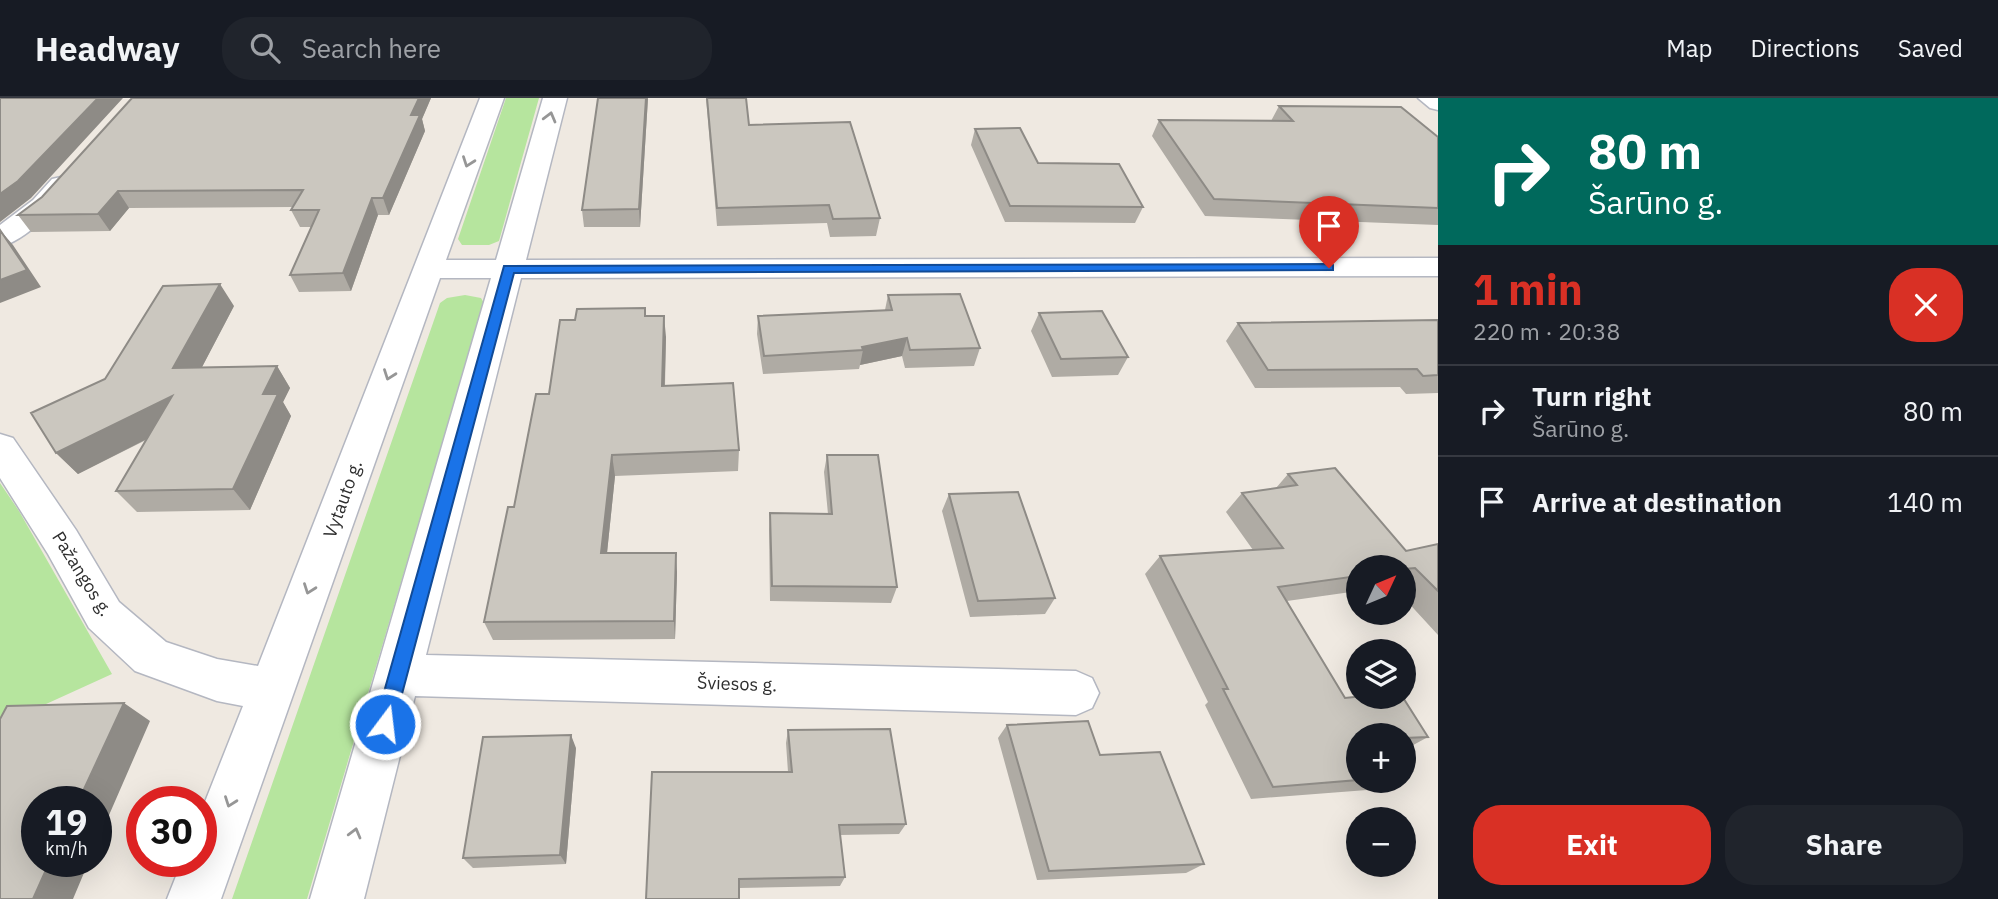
<!DOCTYPE html>
<meta charset="utf-8">
<style>
body{margin:0;font-family:"IBM Plex Sans",sans-serif;background:#20242c;color:#f1f3f6;height:100vh;display:flex;flex-direction:column;font-size:26px;white-space:nowrap}
*{box-sizing:border-box;margin:0}
p{font-size:23px;color:#9ea1a6}
.icon{flex:none;width:38px;height:38px;fill:none;stroke:currentColor;stroke-width:2;stroke-linecap:round;stroke-linejoin:round}
.map{position:relative;flex:1;overflow:hidden}
.panel{display:flex;flex-direction:column;background:#171b24;width:560px}
.panel>*{flex:none}
.guide{background:#00695c;color:#fff;overflow:hidden}
.needle{width:46px;rotate:46deg}
.buttons{position:absolute;left:1346px;top:457px;display:grid;gap:14px}
.buttons a{display:grid;place-items:center;width:70px;height:70px;border-radius:50%;background:#171b24;box-shadow:0 7px 28px #0002;font-size:35px}
.speed{position:absolute;left:21px;top:688px;display:flex;gap:14px;font-size:35px;font-weight:700;text-align:center}
.speed>*{display:grid;place-content:center;width:91px;height:91px;border-radius:50%;background:#171b24;box-shadow:0 7px 28px #0002;line-height:1}
.speed small{font-size:18px;font-weight:400}
.speed .limit{border:10px solid #d22;background:#fff;color:#111}
.pin{position:absolute;display:grid;place-items:center;width:60px;height:60px;color:#fff;margin:-72px -30px;border-radius:50% 50% 50% 0;rotate:-45deg;box-shadow:0 0 7px #0007}
.pin .icon{rotate:45deg}
.me{position:absolute;width:77px;margin:-38px;rotate:15deg;stroke-linejoin:round;filter:drop-shadow(0 0 5px #0008)}
.turn{display:flex;align-items:center;gap:24px;height:147px;padding:0 35px;font-size:32px}
.turn .icon{width:91px;height:91px;stroke-width:2.5}
.turn b{display:block;font-size:49px;line-height:60px}
.round{display:grid;place-items:center;flex:none;width:74px;height:74px;border-radius:28px;background:#20242c}
.headline{display:flex;align-items:center;justify-content:space-between;height:119px;padding:0 35px}
h1{font-size:42px;font-weight:800;line-height:52px;color:#d93025}
.primary-button{display:flex;gap:14px;margin-top:auto;padding:14px 35px}
.primary-button a{flex:1;height:80px;border-radius:28px;background:#d93025;color:#fff;font-size:28px;font-weight:800;line-height:80px;text-align:center}
.primary-button a+a{background:#20242c;color:#f1f3f6}
ul{padding:0;list-style:none}
li{display:flex;align-items:center;gap:21px;height:91px;padding:0 35px;border-top:2px solid #363941}
li div{flex:1}
li b{display:block;font-size:26px}
li em{font-style:normal}
header{display:flex;align-items:center;gap:42px;box-sizing:border-box;height:98px;padding:0 35px;background:#171b24;border-bottom:2px solid #363941}
header strong{font-size:33px}
nav{display:flex;gap:38px;margin-inline-start:auto;font-size:24px}
.search{width:490px;height:63px;background:#20242c;display:flex;align-items:center;gap:18px;box-sizing:border-box;padding:0 24px;border-radius:28px;color:#9ea1a6;font-size:26px}
main{display:flex;flex:1;min-height:0}
.map>svg:first-child{display:block}
.green{fill:#b6e59e}
.lines{fill:none;stroke-linecap:round;stroke-linejoin:round}
.minor-casing{stroke:#b4b7c1;stroke-width:3}
.minor{fill:#fff;fill-rule:evenodd}
.wall{fill:#afaba4}
.shaded-wall{fill:#8e8b86}
.building{fill:#cbc7bf;stroke:#8e8b86;stroke-width:2}
.oneway{stroke:#969696}
.route{fill:#1a73e8;stroke:#114b97;stroke-width:2}
.labels{text-anchor:middle;stroke-width:6;stroke-linejoin:round;paint-order:stroke}
.street-label{font-size:18px;fill:#2e2e2e;stroke:#fff}
</style>
<header>
<strong>Headway</strong>
<div class="search"><svg class="icon" aria-label="search" viewBox="0 0 24 24"><circle cx="10" cy="10" r="6"/><path d="M15 15l6 6"/></svg>Search here</div>
<nav><a>Map</a><a>Directions</a><a>Saved</a></nav>
</header>
<main>
<div class="map">
<svg width="1438" height="801" viewBox="0 0 1438 801">
<rect width="100%" height="100%" fill="#efe9e1"/>
<path class="green" d="M506 0H539L499 143 489 147H462L458 141Z
M465 197 481 200 484 205 307 801H232L440 205 447 200Z
M0 385 19 413 112 576 0 627Z"/>
<g class="lines">
<defs>
<path id="minor" d="M480 0H504L446 162H496L543 0H567L526 162 1438 160V178L521 180 426 557 1076 573 1092 580 1099 595 1092 610 1076 617 415 598 364 801H310L491 180H440L221 801H167L182 763H201V714L243 608 217 603 135 573 89 530 48 456 0 380V336L13 340 76 432 119 504 166 544 217 561 258 568Z
M1418 0H1438V12L1430 10Z
M61 79 70 81 74 87C59 109 26 142 0 149V127L33 102 52 81Z"/>
</defs>
<use href="#minor" class="minor-casing"/>
<use href="#minor" class="minor"/>
</g>
<path class="wall" d="M132 0H431L422 21 425 33 389 117H378L351 193 299 194 290 177 311 129H300L291 112 293 109 129 110 110 133 31 134 18 117 42 99Z
M598 0H648L640 129H584L582 112Z
M706 0H746L749 27 880 120 876 138 830 139 827 125 717 128Z
M1279 8 1438 39V127L1205 118 1152 38 1159 22 1271 23Z
M975 31 1038 65 1143 109 1135 125 1005 124 971 47Z
M888 197 980 250 974 268 905 270 902 258 860 267 859 271 763 276 757 236 758 218 885 212Z
M234 208 202 269 277 268 290 290 283 304 291 318 250 412 137 414 116 393 146 342 78 376 56 355 105 281Z
M1039 215 1128 259 1118 277 1052 279 1031 233Z
M646 218 666 239 665 288 739 352 738 373 615 378 607 455 677 474 675 541 493 542 484 524 514 409 575 222Z
M1438 222V295L1406 296 1400 289 1255 290 1226 243 1238 225Z
M827 357 897 489 891 505 770 503 769 432 770 415 828 416 824 374Z
M1288 376 1406 453 1438 446V537L1404 500V469H1358V493L1287 503 1345 600 1428 639 1404 652V637H1358V682H1386L1367 692 1251 701 1205 607 1208 604 1145 476 1160 458 1253 452 1226 414 1242 395 1276 390Z
M949 396 1055 500 1045 516 970 519 942 413Z
M1007 627 1100 657 1204 766 1186 775 1037 782 998 640Z
M788 632 906 726 899 736 840 737 845 779 840 788 739 790 646 801 788 674 786 645Z
M576 650 566 766 473 770 463 760Z"/>
<path class="shaded-wall" d="M98 0H123L31 100 0 124V96Z
M419 0H431L422 21 425 33 389 117 383 100 411 17Z
M646 0H648L640 129 639 111Z
M118 93 129 110 110 133 98 116Z
M372 100 378 117 351 193 343 175Z
M0 132 13 147 41 189 0 205Z
M220 186 234 208 190 292 173 270Z
M664 218 666 239 664 310 662 288Z
M907 240 902 258 860 267 863 252 862 249Z
M277 268 290 290 283 304 291 318 250 412 233 391 263 296Z
M172 298 188 320 78 376 56 355Z
M612 357 615 378 605 474 601 455Z
M676 455 677 474 675 541 674 523Z
M124 605 150 623 96 747V704H78Z
M571 637 576 650 566 766 560 757Z
M50 763H89L73 801H33Z"/>
<path class="building" d="M0 0H98L18 83 0 96Z
M132 0H419L411 17H420L383 100H372L343 175 290 177 319 112H291L303 92 118 93 98 116 18 117 42 99Z
M598 0H646L639 111 582 112Z
M707 0H746L749 27 850 24 880 120 833 121 829 107 717 110Z
M1279 8 1401 9 1438 39V110L1214 101 1159 22 1293 23Z
M1020 30 1038 65 1119 66 1143 109 1010 108 975 31Z
M0 132 27 172 0 182Z
M220 186 173 270 277 268 263 296H278L233 391 116 393 172 298 56 355 31 315 105 281 163 188Z
M960 196 980 250 910 252 907 240 862 249 863 252 764 258 758 218 892 212 888 197Z
M645 210V218H664L662 288 733 285 739 352 612 357 601 455H676L674 523 484 524 508 409H514L536 296H549L560 222H575L577 211Z
M1102 213 1128 259 1061 261 1039 215Z
M1438 222V277L1423 278 1417 271 1268 272 1238 225Z
M827 357H878L897 489 772 488 770 415 832 416Z
M1335 370 1406 453 1438 446V493L1415 470 1404 471V469H1358V478L1278 489 1345 600 1364 598H1402L1428 639 1404 640V637H1358V682L1273 689 1223 591H1228L1160 458 1283 450 1242 395 1297 387 1288 376Z
M1018 394 1055 500 978 503 949 396Z
M124 605 78 704H37V763H50L33 801H0V621L7 608Z
M1088 623 1100 657 1160 654 1204 766 1049 773 1007 627Z
M890 631 906 726 839 727 845 779 739 781V801H646L652 674H792L788 632Z
M571 637 560 757 463 760 483 639Z"/>
<defs><path id="oneway-chevron" d="M-2-3.5L2.5 0L-2 3.5" fill="none" stroke-width="1.6" stroke-linecap="round" stroke-linejoin="round" transform="scale(1.75)"/></defs>
<g class="oneway">
<use href="#oneway-chevron" transform="translate(550 19) rotate(-75)"/>
<use href="#oneway-chevron" transform="translate(468 64) rotate(110)"/>
<use href="#oneway-chevron" transform="translate(389 277) rotate(110)"/>
<use href="#oneway-chevron" transform="translate(309 491) rotate(110)"/>
<use href="#oneway-chevron" transform="translate(230 704) rotate(110)"/>
<use href="#oneway-chevron" transform="translate(355 735) rotate(-75)"/>
</g>
<path class="route" d="M1329 166 1333 167V172L514 175 394 626 392 633 385 636 378 633 375 626 504 168Z"/>
<g class="labels">
<g class="street-label">
<text transform="translate(343 401) rotate(-70)" y="6">Vytauto g.</text>
<text transform="translate(82 476) rotate(58)" y="6">Pažangos g.</text>
<text transform="translate(737 586) rotate(2)" y="6">Šviesos g.</text>
</g>
</g>
</svg>
<div class="buttons">
<a><svg class="needle" viewBox="-14 -14 28 28"><path d="M0-13l5 13h-10z" fill="#e53935"/><path d="M0 13l5-13h-10z" fill="#9ea1a6"/></svg></a>
<a><svg class="icon" aria-label="layers" viewBox="0 0 24 24"><path d="M12 4l9 5-9 5-9-5zM3 14l9 5 9-5"/></svg></a>
<a>+</a>
<a>−</a>
</div>
<div class="speed"><div>19<small>km/h</small></div><div class="limit">30</div></div>
<div class="pin" style="left:1329px;top:170px;background:#d93025"><svg class="icon" aria-label="arrive" viewBox="0 0 24 24"><path d="M6 21V4h12l-3 4 3 4H6"/></svg></div>
<svg class="me" style="left:385px;top:626px" viewBox="-20 -20 40 40"><circle r="17" fill="#1a73e8" stroke="#fff" stroke-width="3"/><path d="M0-11L8 9 0 5-8 9z" fill="#fff"/></svg>
</div>
<section class="panel">
<div class="guide">
<div class="turn"><svg class="icon" aria-label="right" viewBox="0 0 24 24"><path d="M7 20v-9h11M14 6l5 5-5 5"/></svg><div><b>80 m</b>Šarūno g.</div></div>
</div>
<div class="headline"><div><h1>1 min</h1><p>220 m · 20:38</p></div><a class="round" style="background:#d93025;color:#fff"><svg class="icon" aria-label="close" viewBox="0 0 24 24"><path d="M6 6l12 12M18 6L6 18"/></svg></a></div>
<ul>
<li><svg class="icon" aria-label="right" viewBox="0 0 24 24"><path d="M7 20v-9h11M14 6l5 5-5 5"/></svg><div><b>Turn right</b><p>Šarūno g.</p></div><em>80 m</em></li>
<li><svg class="icon" aria-label="arrive" viewBox="0 0 24 24"><path d="M6 21V4h12l-3 4 3 4H6"/></svg><div><b>Arrive at destination</b></div><em>140 m</em></li>
</ul>
<div class="primary-button"><a>Exit</a><a>Share</a></div>
</section>
</main>
